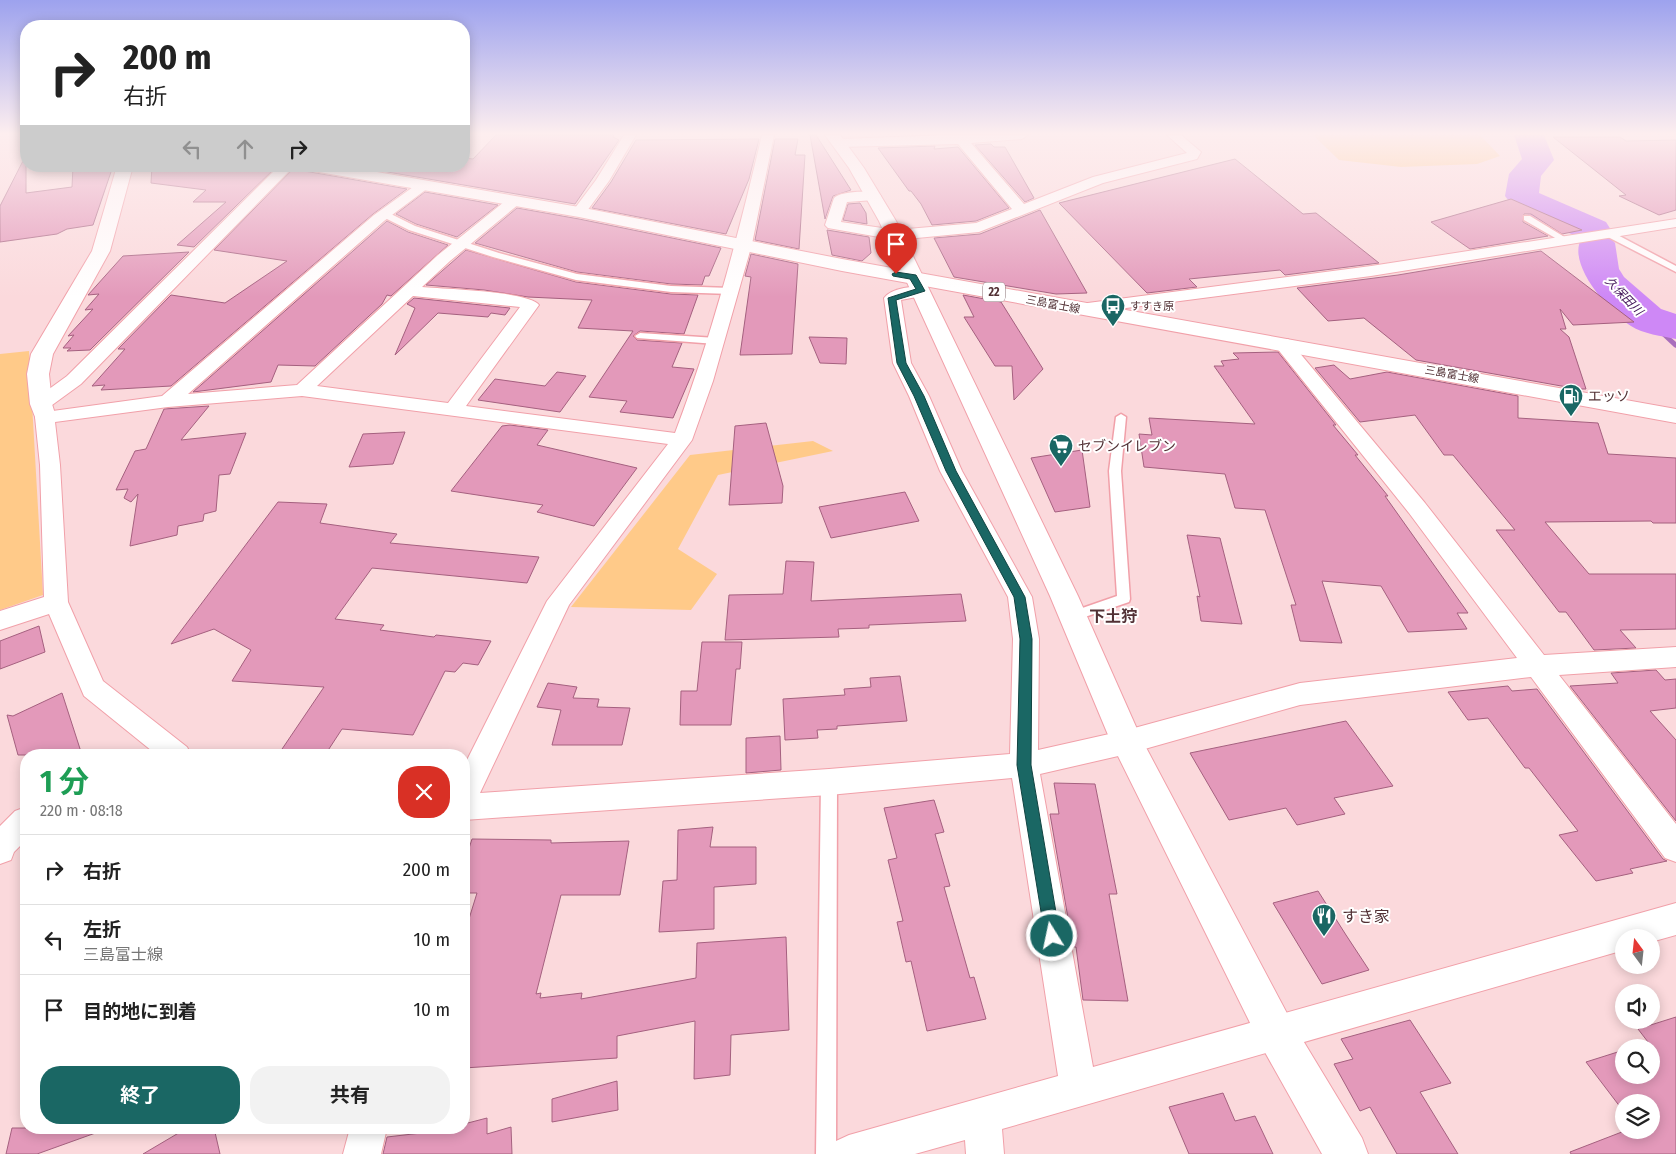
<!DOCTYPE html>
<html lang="ja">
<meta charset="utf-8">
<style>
body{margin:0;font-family:"Fira Sans Condensed","Noto Sans JP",sans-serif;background:#f2f2f2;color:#222;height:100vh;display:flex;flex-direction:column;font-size:19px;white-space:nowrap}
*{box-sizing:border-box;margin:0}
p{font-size:16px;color:#767676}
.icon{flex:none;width:28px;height:28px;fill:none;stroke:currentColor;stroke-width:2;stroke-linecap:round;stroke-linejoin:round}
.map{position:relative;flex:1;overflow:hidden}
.sheet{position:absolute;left:20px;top:749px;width:450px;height:385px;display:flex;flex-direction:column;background:#fff;border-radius:20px;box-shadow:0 2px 12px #0003}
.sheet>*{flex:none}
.hud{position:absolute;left:20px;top:20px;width:450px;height:152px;border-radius:20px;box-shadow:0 2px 12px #0003;background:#fff;color:#222;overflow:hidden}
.needle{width:32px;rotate:345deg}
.buttons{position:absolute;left:1615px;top:929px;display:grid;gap:10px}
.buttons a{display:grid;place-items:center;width:45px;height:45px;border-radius:50%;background:#fff;box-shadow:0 2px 12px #0003;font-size:25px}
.pin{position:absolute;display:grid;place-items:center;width:42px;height:42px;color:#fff;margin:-51px -21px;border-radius:50% 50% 50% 0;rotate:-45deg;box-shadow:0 0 5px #0007}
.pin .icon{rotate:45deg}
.me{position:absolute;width:55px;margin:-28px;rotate:350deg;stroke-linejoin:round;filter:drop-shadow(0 0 4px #0008)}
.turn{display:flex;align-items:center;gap:18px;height:105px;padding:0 20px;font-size:22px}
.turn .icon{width:65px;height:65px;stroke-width:2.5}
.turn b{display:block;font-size:35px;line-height:42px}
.lanes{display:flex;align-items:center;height:48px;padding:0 20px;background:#0003;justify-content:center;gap:25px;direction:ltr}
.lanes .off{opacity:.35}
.round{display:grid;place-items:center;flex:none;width:52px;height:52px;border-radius:20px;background:#f2f2f2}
.summary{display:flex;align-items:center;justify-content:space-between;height:85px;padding:0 20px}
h1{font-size:30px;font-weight:700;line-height:38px;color:#1e9e55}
.cta{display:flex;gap:10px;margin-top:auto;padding:10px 20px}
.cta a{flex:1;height:58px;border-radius:20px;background:#1a6764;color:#fff;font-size:20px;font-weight:700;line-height:58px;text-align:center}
.cta a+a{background:#f2f2f2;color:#222}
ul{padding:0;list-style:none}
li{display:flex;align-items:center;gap:15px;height:70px;padding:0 20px;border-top:1px solid #e0e0e0}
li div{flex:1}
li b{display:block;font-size:19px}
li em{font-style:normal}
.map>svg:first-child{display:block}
.green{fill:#ffca89}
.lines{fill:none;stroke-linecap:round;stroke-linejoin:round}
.stream{fill:#a96ebc;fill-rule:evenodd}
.river{fill:#ce88f6;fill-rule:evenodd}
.building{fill:#e399ba;stroke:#a5607f}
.service-casing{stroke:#f1a0a9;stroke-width:3}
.minor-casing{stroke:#f1a0a9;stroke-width:2}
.tertiary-casing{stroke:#f1a0a9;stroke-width:2}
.primary-casing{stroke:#f1a0a9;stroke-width:2}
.service{fill:#fff;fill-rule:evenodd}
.minor{fill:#fff;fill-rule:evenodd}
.tertiary{fill:#fff;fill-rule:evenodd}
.primary{fill:#fff;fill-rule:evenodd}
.route{fill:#1a6764;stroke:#114341}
.labels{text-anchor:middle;stroke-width:4;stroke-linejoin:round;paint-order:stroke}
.far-street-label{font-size:11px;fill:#523135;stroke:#fff}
.far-poi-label{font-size:11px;fill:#523135;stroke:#fff;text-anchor:start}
.shield{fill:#fff;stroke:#866f72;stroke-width:1}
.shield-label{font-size:12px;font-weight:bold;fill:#523135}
.far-water-label{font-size:12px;font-style:italic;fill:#411458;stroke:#fff}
.poi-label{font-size:14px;fill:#523135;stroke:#fff;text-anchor:start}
.quarter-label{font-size:16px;font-weight:bold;fill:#523135;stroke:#fff}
.near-poi-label{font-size:16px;fill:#523135;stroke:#fff;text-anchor:start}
</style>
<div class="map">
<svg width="1676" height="1154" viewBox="0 0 1676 1154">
<rect width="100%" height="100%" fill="#fbd9dc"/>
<path class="green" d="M1313 135H1480L1500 156 1477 164 1401 167 1339 160Z
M29 351 43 595 0 610V354Z
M813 441 833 451 718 475 678 549 717 574 691 610 571 607 690 455Z"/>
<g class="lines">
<path class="stream" d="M1646 316 1676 342V348L1674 347 1644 319V317Z"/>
<path class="river" d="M1514 135H1544L1554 160 1541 176 1539 193 1606 222 1611 230 1608 235 1615 243 1619 269 1624 277 1661 309 1676 314V339C1662 336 1643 334 1631 326 1611 314 1565 263 1582 238 1559 229 1519 216 1505 196L1509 174 1522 159Z"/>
</g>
<path class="building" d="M496 135H614L613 137 619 140 575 204 364 168 464 166V158L473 159Z
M810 135H816L851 190 833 196 825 219Z
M1553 137H1620L1626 141 1676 140V210L1659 215 1619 196 1626 195Z
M759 139 749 179 726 234 592 208 611 182 636 140Z
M775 139H798L795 155H805L799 249 755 240Z
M991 144 994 147H1005L1034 198 1025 202 975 145Z
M935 146 934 149 958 147 1009 208 976 221 932 225 921 204 911 191H909L878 148Z
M26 155V193L72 187 73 166H113L93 225 67 229 57 234 0 242V206Z
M1235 159 1303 214 1316 213 1379 263 1285 275 1280 270 1189 279 1197 287 1147 293 1059 203Z
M152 166H273L276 167 194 247 177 245 226 202H193L206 190 151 183Z
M293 169 407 189 373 214 171 386 101 390 105 385 92 386 125 349H118L171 295 225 303 287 261 214 250Z
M425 192 498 205 457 237 416 224 396 214Z
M1511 199 1582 230 1562 234 1531 214H1524L1523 222 1548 236 1470 249 1431 222Z
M860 203 866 213 867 224 843 220 848 204Z
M517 208 579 219 721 248 709 276H705L702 285 671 284 577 272 475 243Z
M1040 210 1087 293 1056 294 954 277 934 238 980 234Z
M387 221 408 232 448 245 391 296 387 295 382 304 315 366 278 365 271 382 193 392Z
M827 230 869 237 871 253 862 261 832 255Z
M466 250 576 282 671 294 698 295 684 334 640 331 633 336 637 340 682 343 672 367 694 369 673 418 620 412 627 401 589 397 633 331 578 328 592 300 528 297 484 290 426 285Z
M1541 251 1634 322 1573 325 1560 309 1566 329H1560L1569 337 1586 389H1578L1416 360 1364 318 1328 321 1297 288 1398 275Z
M189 252 90 350 67 351 71 348H63L74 335 68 336 93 309 85 310 99 294 88 295 123 256Z
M751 254 798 264 792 354 740 355 751 277 745 276Z
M963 295 1001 302 1043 369 1014 400 1012 366H995L964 317H974Z
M414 298 510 308 505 315 491 313 488 317 438 313 395 355 415 308 407 304Z
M809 337 847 338 846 364 820 363Z
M1278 352 1336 425H1333L1358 455H1355L1388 496H1385L1468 613H1457L1467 629 1408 632 1381 586 1322 581 1342 643 1300 641 1291 605H1296L1265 510 1235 508 1225 474 1144 467 1139 434 1152 435 1149 418 1255 424 1214 366H1224L1221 361 1239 359 1233 353Z
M1334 365 1350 379 1387 372 1518 396V418L1598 423 1608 454 1676 458V523H1653L1651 521 1545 522 1589 574H1676V629L1620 630 1636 648 1594 650 1566 612H1559L1496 530H1515L1453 455H1444L1415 415 1360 422 1315 368Z
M557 372 586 376 560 412 478 400 495 379 545 386Z
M209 406 181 440 246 433 230 474 219 475 216 511 204 514 203 521 178 526 177 535 130 546 138 494 131 502 124 498 128 489 116 490 135 451 146 449 164 409Z
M766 423 783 486 782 503 729 505 735 426Z
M510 425 548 430 537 445 637 468 594 526 537 512 543 505 451 491 502 426Z
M405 432 393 464 349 467 363 434Z
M1082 450 1090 507 1055 512 1031 458Z
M905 492 919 521 831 538 819 507Z
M278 502 327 504 320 523 397 534 390 543 539 557 527 583 372 568 335 619 384 625 380 630 434 637 436 635 491 641 478 665 463 663 455 672 445 671 413 735 342 729 325 755H278L324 687 232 681 251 650 214 629 171 644Z
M1187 535 1220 538 1242 624 1201 621 1197 596 1200 597Z
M786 561 814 562 811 601 961 594 966 621 869 625V628L838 629 839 637 725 640 729 595 783 594Z
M39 626 45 652 0 669V641Z
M702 642H742L740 669H736L731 725H680L681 691H697Z
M1656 670 1665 680 1676 679V708L1650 711 1676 740V821L1570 686 1618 683 1611 673Z
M900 676 907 721 837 726V729L817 730 818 738 785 740 783 699 845 695 844 689 871 687 870 678Z
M548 683 577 687 573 698 599 699 597 707 630 708 622 745H552L561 710 537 707Z
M1508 686 1512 691 1537 689 1663 859 1667 861 1630 869 1633 873 1596 881 1559 835 1578 831 1529 768H1525L1488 718 1468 720 1448 692Z
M62 693 82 755H18L7 715 13 716Z
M1346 721 1393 786 1334 798 1345 814 1297 825 1286 808 1229 820 1190 753Z
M780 736 781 770 746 773V738Z
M1054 783 1095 784 1117 894H1109L1128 1001 1083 1000 1076 947H1073L1050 814H1059Z
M934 800 944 832 935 834 950 886 944 887 970 978 974 977 986 1019 927 1031 911 961 906 962 897 922 903 921 888 860 897 858 884 808Z
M713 827 710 847H756V884L714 887V929L659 932 663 881 677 880 678 830Z
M472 839 551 840V843L629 841 620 895H561L536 994 541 993 540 998 582 993 581 999 696 978 697 943 786 937 789 1030 731 1035 730 1075 694 1079 695 1021 617 1036V1058L464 1068V935L477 893H464V864Z
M1318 891 1346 935 1369 970 1322 984 1273 903Z
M1676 1017V1154H1571L1570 1152 1627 1130H1651V1102H1624V1112L1586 1062 1624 1050V1075H1651V1048H1631L1648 1042 1638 1029Z
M1410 1020 1451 1083 1420 1092 1458 1154H1397L1370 1107 1360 1111 1334 1064 1353 1059 1341 1039Z
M617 1081 618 1110 552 1122V1099Z
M1223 1093 1235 1121 1255 1116 1273 1154H1189L1169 1107Z
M487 1118V1134L511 1127 512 1154H383L387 1137 464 1128V1124Z
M12 1128H101V1131L37 1154H6Z
M187 1128H214L220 1154H143Z"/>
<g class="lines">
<defs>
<path id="service" d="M381 212H387L415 226 499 253 577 274 671 286 731 288 735 291 731 294 671 292 576 280 493 257 409 230 381 216Z
M1524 216H1530L1571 241 1564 243 1524 220Z
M1606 232H1612L1676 266V272L1606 236Z
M640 333 716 338 721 341 716 344 637 338 635 336Z
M1121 414 1126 417 1121 471 1130 599 1129 602 1073 621 1068 619 1066 616 1068 613 1117 596 1109 471 1116 417Z
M829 775 834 777 837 782 836 1154H816L821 782 824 777Z"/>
<path id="minor" d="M624 135H636L609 181 584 215H574L572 212 596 180Z
M762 135H774L752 244 713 381 692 440 569 605 480 793 829 769 1010 754 1013 639 1008 597 940 471 909 396 893 363 884 298C891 288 915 285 927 287L929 291 927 295 901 300 911 363 929 396 962 471 1032 597 1039 639 1038 750 1127 730 1300 683 1517 658 1409 513 1276 347 1273 343 1276 339H1288L1425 503 1544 655 1676 647V667L1559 675 1676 824V862L1665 858 1531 677 1300 705 1127 754 1040 774 1093 1067 1676 903V935L1651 942V938H1624V950L1002 1129 1004 1154H966L965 1140 915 1154H830L836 1141 849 1135 1058 1076 1012 778 829 795 464 820V766L547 601 668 444 302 396 168 407 55 422 60 465 68 602 103 681 187 747 191 755H157L84 696 49 614 0 630V611L44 597 40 465 35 417 38 413 162 396 374 215 420 182H430L432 185 384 221 188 394 297 385 438 255 509 198H519L521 201 519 204 450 261 422 287C442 289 529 291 539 305L466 406 675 433C712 336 738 236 762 135ZM413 296 520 307 448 403 317 386Z
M951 135H1028L1022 139 971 143 1024 204 1093 177 1187 153 1167 135H1181L1201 152 1197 159 1103 183 979 232 896 240 828 228 825 225 834 198C839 191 876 189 881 196L874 200 847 202 841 222 896 230 976 223 1012 209 958 144 839 147 832 143 839 139Z
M279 166H294L81 384 48 408H34L31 404 34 400 67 376Z
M1676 219V227L1371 276 1080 314 1074 313 1071 309 1074 305 1080 304 1371 266Z
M26 807V840L14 852 11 860 0 864V826L15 811Z
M350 1128H387L381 1154H343Z"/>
<path id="tertiary" d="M825 135H840L864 168 896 221 1078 596 1141 738 1290 1019 1362 1138 1368 1154H1322L1262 1047 1111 742 1050 596 879 221 849 168Z
M117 166H133L110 251 53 354 49 374 52 404 56 417 53 422 45 424 37 422 30 404 27 374 31 354 92 251Z"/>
<path id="primary" d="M305 166H342L579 207 842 259 1676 409V423L842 271 579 217 313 171Z"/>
</defs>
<use href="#service" class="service-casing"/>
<use href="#minor" class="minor-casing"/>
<use href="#tertiary" class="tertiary-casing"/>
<use href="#primary" class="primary-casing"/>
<use href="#service" class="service"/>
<use href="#minor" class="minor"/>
<use href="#tertiary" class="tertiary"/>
<use href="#primary" class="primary"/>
</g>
<linearGradient id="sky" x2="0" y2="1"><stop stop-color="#9da2ee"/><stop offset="0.45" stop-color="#fdeeef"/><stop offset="1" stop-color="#fdeeef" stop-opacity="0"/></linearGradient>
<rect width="1676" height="297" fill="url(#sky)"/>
<path class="route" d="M896 272 916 275 925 291 896 300 906 363 924 396 956 471 1025 597 1032 639 1031 765 1060 936 1058 941 1052 943 1047 941 1045 936 1017 765 1020 639 1014 597 946 471 914 396 897 363 888 298 916 289 910 279 893 276 892 274Z"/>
<defs>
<symbol id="bus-pin" viewBox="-11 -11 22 30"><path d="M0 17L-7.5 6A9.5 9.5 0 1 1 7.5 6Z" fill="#1a6764" stroke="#fff"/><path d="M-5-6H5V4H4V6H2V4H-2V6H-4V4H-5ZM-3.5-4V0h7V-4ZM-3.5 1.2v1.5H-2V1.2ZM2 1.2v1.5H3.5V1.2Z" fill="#fff"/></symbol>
<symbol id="fuel-pin" viewBox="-11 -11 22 30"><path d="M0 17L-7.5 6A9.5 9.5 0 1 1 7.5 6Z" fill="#1a6764" stroke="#fff"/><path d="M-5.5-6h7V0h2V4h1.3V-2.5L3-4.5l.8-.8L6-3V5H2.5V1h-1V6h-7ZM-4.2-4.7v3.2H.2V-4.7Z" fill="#fff"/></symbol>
<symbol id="supermarket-pin" viewBox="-11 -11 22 30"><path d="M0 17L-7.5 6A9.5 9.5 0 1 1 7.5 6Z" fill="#1a6764" stroke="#fff"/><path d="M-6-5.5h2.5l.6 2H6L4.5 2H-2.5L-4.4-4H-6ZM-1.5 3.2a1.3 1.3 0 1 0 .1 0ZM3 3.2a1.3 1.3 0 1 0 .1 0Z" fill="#fff"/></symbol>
<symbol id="restaurant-pin" viewBox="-11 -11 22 30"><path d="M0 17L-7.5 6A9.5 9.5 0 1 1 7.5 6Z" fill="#1a6764" stroke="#fff"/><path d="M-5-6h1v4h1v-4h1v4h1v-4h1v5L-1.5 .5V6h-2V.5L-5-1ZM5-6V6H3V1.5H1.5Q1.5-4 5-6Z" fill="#fff"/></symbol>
</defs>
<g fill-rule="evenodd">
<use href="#bus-pin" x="1099" y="292" width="28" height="38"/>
<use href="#fuel-pin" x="1557" y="382" width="28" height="38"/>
<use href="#supermarket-pin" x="1047" y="432" width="28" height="38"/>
<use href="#restaurant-pin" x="1310" y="902" width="28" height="38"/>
</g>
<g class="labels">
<g class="far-street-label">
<text transform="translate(1053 304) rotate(11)" y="4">三島富士線</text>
<text transform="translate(1452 374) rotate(10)" y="4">三島富士線</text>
</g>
<g class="far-poi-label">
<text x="1130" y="310">すすき原</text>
</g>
<rect class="shield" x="983" y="282.5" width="22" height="19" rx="4"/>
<g class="shield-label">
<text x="994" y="296">22</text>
</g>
<g class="far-water-label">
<text transform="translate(1624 296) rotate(46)" y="4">久保田川</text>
</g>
<g class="poi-label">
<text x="1588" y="401">エッソ</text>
<text x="1078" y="451">セブンイレブン</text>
</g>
<g class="quarter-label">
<text x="1113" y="622">下土狩</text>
</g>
<g class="near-poi-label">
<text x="1342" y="922">すき家</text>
</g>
</g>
</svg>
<div class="buttons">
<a><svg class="needle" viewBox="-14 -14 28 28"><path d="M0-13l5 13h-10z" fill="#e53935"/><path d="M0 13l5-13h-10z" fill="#767676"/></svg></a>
<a><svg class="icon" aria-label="sound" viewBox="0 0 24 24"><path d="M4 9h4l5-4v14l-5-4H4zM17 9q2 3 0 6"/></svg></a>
<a><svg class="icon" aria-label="search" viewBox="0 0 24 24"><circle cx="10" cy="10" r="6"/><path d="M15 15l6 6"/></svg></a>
<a><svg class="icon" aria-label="layers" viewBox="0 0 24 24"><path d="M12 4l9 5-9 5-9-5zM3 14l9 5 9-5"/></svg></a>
</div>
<div class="pin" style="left:896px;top:274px;background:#d93025"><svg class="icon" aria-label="arrive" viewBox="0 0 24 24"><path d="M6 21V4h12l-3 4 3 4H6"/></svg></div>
<svg class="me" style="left:1052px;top:936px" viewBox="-20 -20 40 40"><circle r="17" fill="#1a6764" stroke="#fff" stroke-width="3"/><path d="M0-11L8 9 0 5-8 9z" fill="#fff"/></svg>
<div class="hud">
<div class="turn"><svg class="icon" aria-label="right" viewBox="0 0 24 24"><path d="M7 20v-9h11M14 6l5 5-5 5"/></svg><div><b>200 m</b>右折</div></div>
<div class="lanes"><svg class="icon off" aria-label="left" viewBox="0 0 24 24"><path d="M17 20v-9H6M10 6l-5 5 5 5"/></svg><svg class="icon off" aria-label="ahead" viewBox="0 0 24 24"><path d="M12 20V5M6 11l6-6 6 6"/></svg><svg class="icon" aria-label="right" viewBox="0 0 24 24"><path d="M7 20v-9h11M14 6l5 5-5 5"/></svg></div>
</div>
<section class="sheet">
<div class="summary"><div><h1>1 分</h1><p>220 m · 08:18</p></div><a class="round" style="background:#d93025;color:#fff"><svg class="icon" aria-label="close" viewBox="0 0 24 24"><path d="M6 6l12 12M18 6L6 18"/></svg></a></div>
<ul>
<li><svg class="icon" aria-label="right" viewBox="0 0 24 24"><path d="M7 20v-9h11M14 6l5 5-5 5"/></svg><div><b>右折</b></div><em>200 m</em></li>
<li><svg class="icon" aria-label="left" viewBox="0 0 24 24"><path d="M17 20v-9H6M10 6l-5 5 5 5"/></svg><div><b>左折</b><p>三島富士線</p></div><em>10 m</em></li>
<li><svg class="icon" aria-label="arrive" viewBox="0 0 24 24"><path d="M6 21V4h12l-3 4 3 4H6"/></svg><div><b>目的地に到着</b></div><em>10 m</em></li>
</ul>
<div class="cta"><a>終了</a><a>共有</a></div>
</section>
</div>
